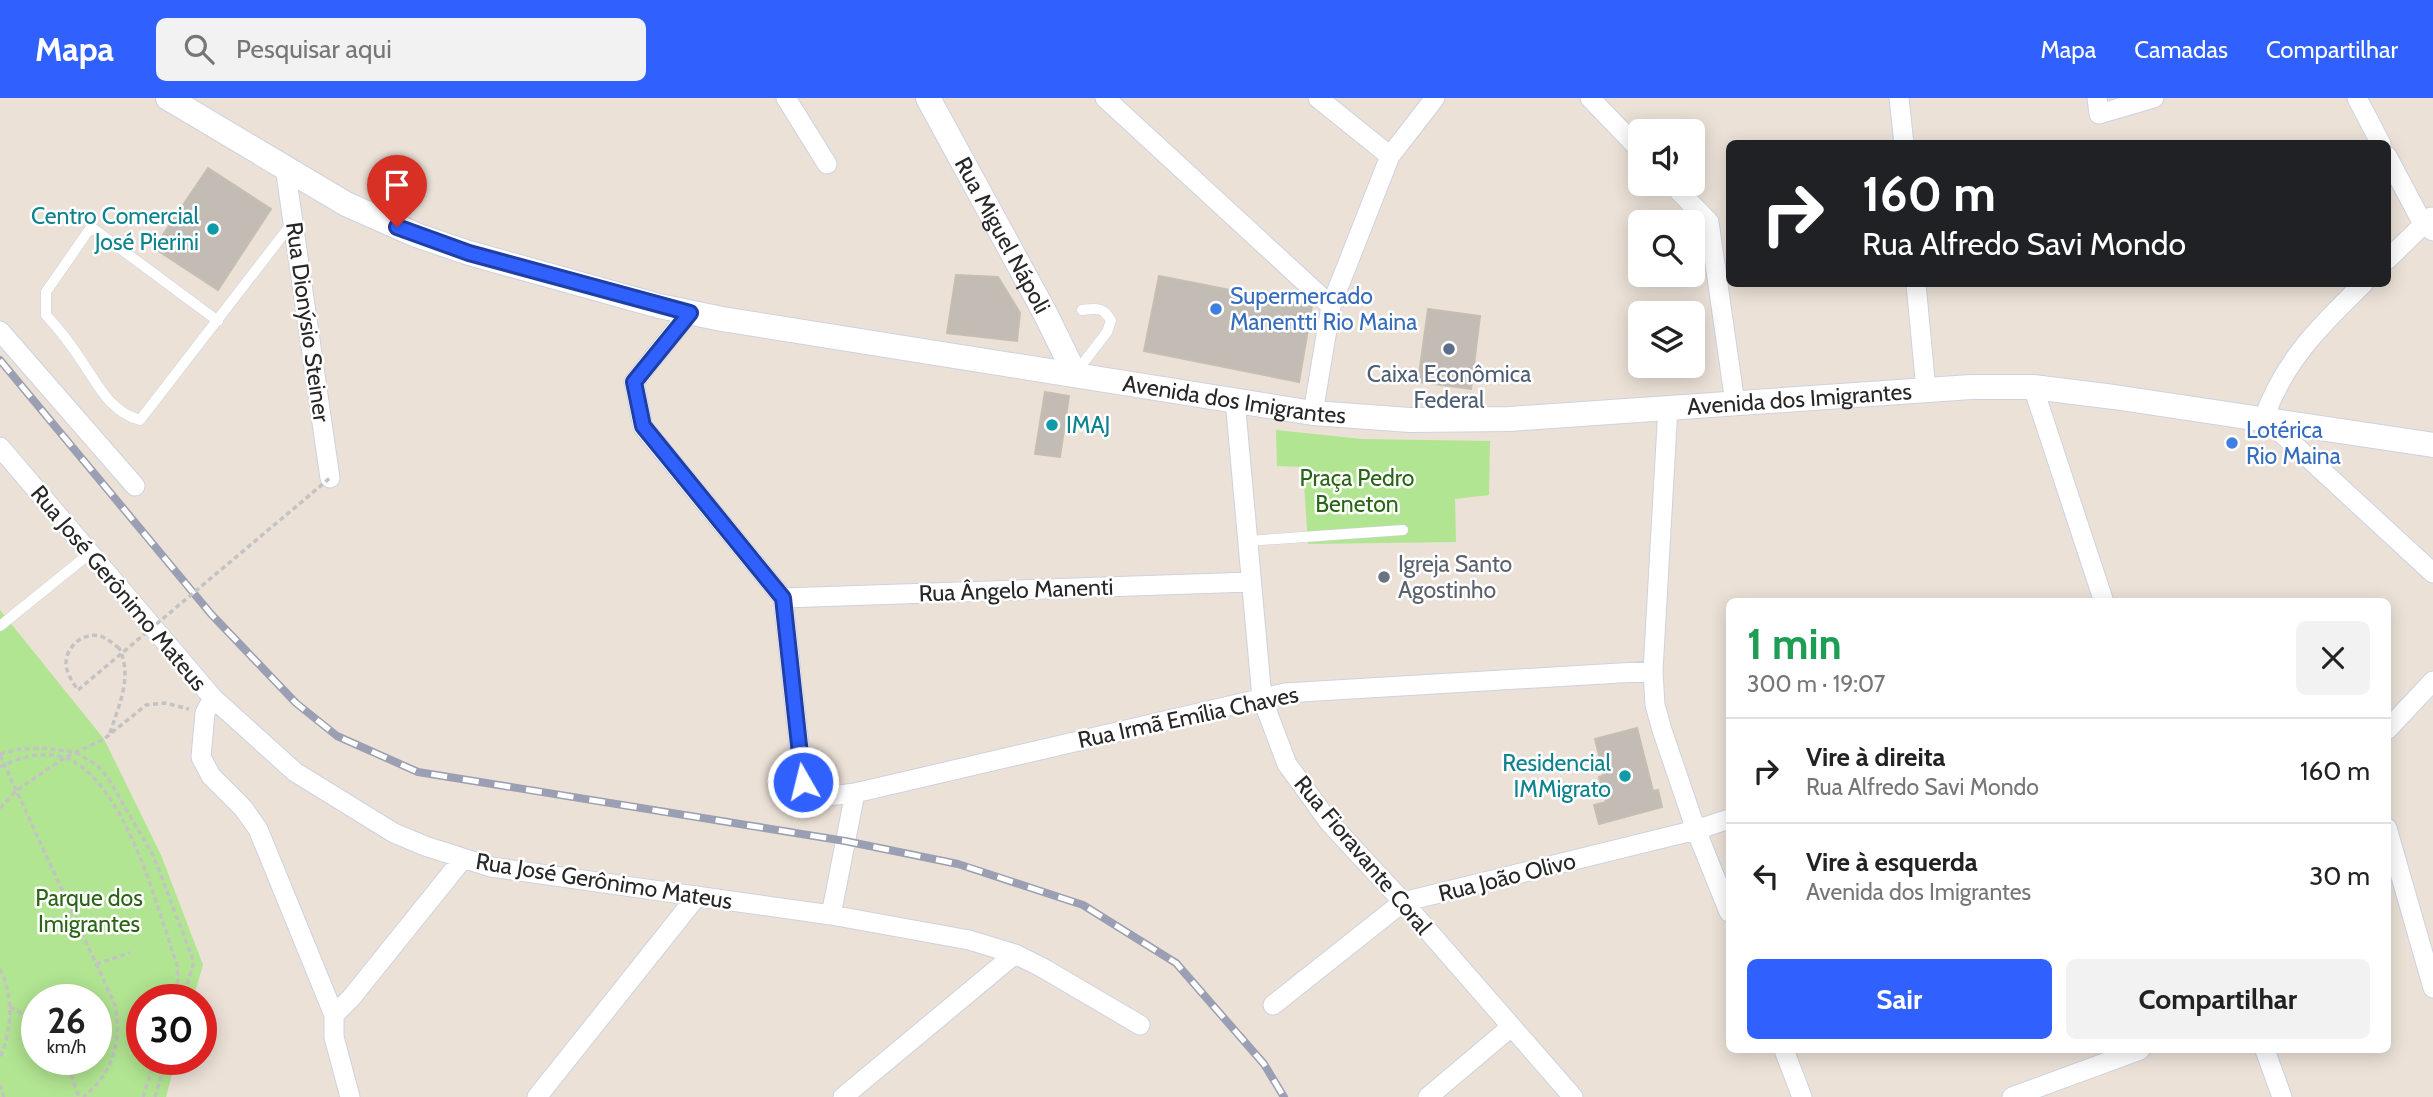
<!DOCTYPE html>
<html lang="pt">
<meta charset="utf-8">
<style>
body{margin:0;font-family:Cabin,sans-serif;background:#f2f2f2;color:#222;height:100vh;display:flex;flex-direction:column;font-size:26px;white-space:nowrap}
*{box-sizing:border-box;margin:0}
p{font-size:23px;color:#767676}
.icon{flex:none;width:38px;height:38px;fill:none;stroke:currentColor;stroke-width:2;stroke-linecap:round;stroke-linejoin:round}
.map{position:relative;flex:1;overflow:hidden}
.details{position:absolute;left:1726px;top:500px;width:665px;height:455px;display:flex;flex-direction:column;background:#fff;border-radius:10px;box-shadow:0 4px 18px #0003}
.details>*{flex:none}
.hud{position:absolute;left:1726px;top:42px;width:665px;height:147px;border-radius:10px;box-shadow:0 4px 18px #0003;background:#202124;color:#fff;overflow:hidden}
.fabs{position:absolute;left:1628px;top:21px;display:grid;gap:14px}
.fabs a{display:grid;place-items:center;width:77px;height:77px;border-radius:10px;background:#fff;box-shadow:0 4px 18px #0003;font-size:35px}
.speed{position:absolute;left:21px;top:886px;display:flex;gap:14px;font-size:35px;font-weight:700;text-align:center}
.speed>*{display:grid;place-content:center;width:91px;height:91px;border-radius:50%;background:#fff;box-shadow:0 4px 18px #0003;line-height:1}
.speed small{font-size:18px;font-weight:400}
.speed .limit{border:10px solid #d22;background:#fff;color:#111}
.pin{position:absolute;display:grid;place-items:center;width:60px;height:60px;color:#fff;margin:-72px -30px;border-radius:50% 50% 50% 0;rotate:-45deg;box-shadow:0 0 7px #0007}
.pin .icon{rotate:45deg}
.me{position:absolute;width:77px;margin:-38px;rotate:352deg;stroke-linejoin:round;filter:drop-shadow(0 0 5px #0008)}
.turn{display:flex;align-items:center;gap:24px;height:147px;padding:0 21px;font-size:32px}
.turn .icon{width:91px;height:91px;stroke-width:2.5}
.turn b{display:block;font-size:49px;line-height:60px}
.round{display:grid;place-items:center;flex:none;width:74px;height:74px;border-radius:10px;background:#f2f2f2}
.overview{display:flex;align-items:center;justify-content:space-between;height:119px;padding:0 21px}
h1{font-size:42px;font-weight:700;line-height:52px;color:#1e9e55}
.primary-button{display:flex;gap:14px;margin-top:auto;padding:14px 21px}
.primary-button a{flex:1;height:80px;border-radius:10px;background:#3061ff;color:#fff;font-size:28px;font-weight:700;line-height:80px;text-align:center}
.primary-button a+a{background:#f2f2f2;color:#222}
ul{padding:0;list-style:none}
li{display:flex;align-items:center;gap:21px;height:105px;padding:0 21px;border-top:2px solid #e0e0e0}
li div{flex:1}
li b{display:block;font-size:26px}
li em{font-style:normal}
header{display:flex;align-items:center;gap:42px;box-sizing:border-box;height:98px;padding:0 35px;background:#3061ff;color:#fff}
header strong{font-size:33px}
nav{display:flex;gap:38px;margin-inline-start:auto;font-size:24px}
.search{width:490px;height:63px;background:#f2f2f2;display:flex;align-items:center;gap:18px;box-sizing:border-box;padding:0 24px;border-radius:10px;color:#767676;font-size:26px}
.map>svg:first-child{display:block}
.green{fill:#b1e591;fill-rule:evenodd}
.building{fill:#c2bcb4;stroke:#c6beb2;stroke-width:2}
.lines{fill:none;stroke-linecap:round;stroke-linejoin:round}
.service-casing{stroke:#cdd2e1;stroke-width:11}
.minor-casing{stroke:#cdd2e1;stroke-width:21}
.tertiary-casing{stroke:#cdd2e1;stroke-width:26}
.path{stroke:#c3c3c3;stroke-width:3.5;stroke-dasharray:5 3.5;stroke-linecap:butt}
.service{stroke:#fff;stroke-width:10}
.minor{stroke:#fff;stroke-width:19}
.tertiary{stroke:#fff;stroke-width:24}
.rail-casing{stroke:#9a9fb3;stroke-width:8}
.rail{stroke:#fff;stroke-width:5;stroke-dasharray:16;stroke-linecap:butt}
.path-bridge{stroke:#c3c3c3;stroke-width:3.5;stroke-dasharray:5 3.5;stroke-linecap:butt}
.route-casing{stroke:#1f3fa6;stroke-width:18}
.route{stroke:#3061ff;stroke-width:12}
.culture-dot{fill:#0f9aa8;stroke:#fff;stroke-width:2.5}
.shop-dot{fill:#3f7fe0;stroke:#fff;stroke-width:2.5}
.service-dot{fill:#5c6f8a;stroke:#fff;stroke-width:2.5}
.worship-dot{fill:#6b7280;stroke:#fff;stroke-width:2.5}
.labels{text-anchor:middle;stroke-width:5;stroke-linejoin:round;paint-order:stroke}
.culture-label{font-size:23px;fill:#0d838f;stroke:#fff;text-anchor:end}
.street-label{font-size:23px;fill:#272727;stroke:#fff}
.shop-label{font-size:23px;fill:#366cbe;stroke:#fff;text-anchor:start}
.service-label{font-size:23px;fill:#4e5e75;stroke:#fff}
.park-label{font-size:23px;fill:#2a6516;stroke:#fff}
.worship-label{font-size:23px;fill:#5b616d;stroke:#fff;text-anchor:start}
</style>
<header>
<strong>Mapa</strong>
<div class="search"><svg class="icon" aria-label="search" viewBox="0 0 24 24"><circle cx="10" cy="10" r="6"/><path d="M15 15l6 6"/></svg>Pesquisar aqui</div>
<nav><a>Mapa</a><a>Camadas</a><a>Compartilhar</a></nav>
</header>
<div class="map">
<svg width="2433" height="999" viewBox="0 0 2433 999">
<rect width="100%" height="100%" fill="#ebe1d7"/>
<path class="green" d="M1276 332 1362 341 1490 343 1489 397 1455 401 1456 444 1308 446 1303 369 1277 368Z
M0 512 104 641 161 757 203 867 193 901H142V961H176L166 999H0ZM37 901H96V961H37Z"/>
<path class="building" d="M208 70 271 111 218 192 154 150Z
M956 177 998 179 1020 215 1017 243 947 235Z
M1159 178 1312 208 1299 284 1144 253Z
M1428 211 1480 218 1471 291 1418 284Z
M1045 294 1069 298 1060 359 1035 356Z
M1637 630 1653 693 1658 692 1662 709 1599 726 1594 707 1606 704 1599 679 1604 677 1595 641Z"/>
<g class="lines">
<defs>
<path id="service" d="M218 223 91 129 46 194V217C60 232 72 248 83 265 99 289 111 314 140 322L293 124
M1077 273 1107 234 1111 223C1104 209 1096 210 1082 212
M1247 443 1403 432
M0 528 89 456"/>
<path id="minor" d="M786 0 827 66
M1105 0 1331 208
M1318 0 1390 58
M1590 0 1640 52
M1899 0 1904 46
M2097 0 2099 16 2154 0
M2357 0 2381 46
M2387 58 2423 126 2433 133
M285 69 330 380
M1672 86 1709 124 1735 305
M2387 162 2431 119
M1916 186 1926 292
M689 215 634 284 643 329 783 500 803 684C817 703 834 697 855 695L831 817
M0 233 135 388
M2033 289 2104 504
M1235 302 1262 600 1287 666 1329 724 1403 804 1573 999
M1668 309 1653 573 1655 607 1662 632 1696 732 1729 814
M1313 315 1331 208 1390 58 1435 0
M2264 320C2284 263 2320 228 2363 186
M2266 321 2433 475
M0 349 213 600 295 674 394 735 425 748 491 769 831 817 969 842 1015 856 1043 870 1140 927
M783 500 1250 484
M213 600 205 615 201 659 211 678 243 710 258 731 334 917V939L350 999
M2387 632 2433 583
M855 695 1285 595 1653 573
M2387 730 2433 890
M1273 907 1403 804 1696 732 1729 721
M334 917 351 900 462 762
M1784 952 1802 999
M2265 952 2282 999
M537 999 697 798
M843 999 1015 856
M1428 999 1511 929
M2012 999 2140 952"/>
<g id="tertiary">
<path id="s1" d="M168 0 346 106 416 137 469 155 659 208 722 221 1313 315 1410 322 1509 321 1971 289H2033L2114 299 2433 347"/>
<path id="s2" d="M928 0 1045 215 1075 276"/>
</g>
</defs>
<use href="#service" class="service-casing"/>
<use href="#minor" class="minor-casing"/>
<use href="#tertiary" class="tertiary-casing"/>
<path class="path" d="M110 635C119 607 133 578 119 550
M0 656 20 651 42 650 75 654 97 667 108 680 153 757 192 859 193 867 183 901
M0 657 115 907C122 943 113 976 83 999
M0 669C21 658 52 651 73 663 129 696 157 809 177 867L178 882 172 901
M0 710 17 692 64 660 104 641 146 607 165 605 189 611
M96 866 130 855
M0 871C14 900 12 931 0 960
M10 909 37 924
M65 961 79 999
M0 987 4 999
M143 999 155 961
M155 999 166 961"/>
<use href="#service" class="service"/>
<use href="#minor" class="minor"/>
<use href="#tertiary" class="tertiary"/>
<defs>
<path id="rail" d="M0 262 211 516 296 605 337 638 418 674 845 743 958 766 1083 807 1176 865 1264 966 1284 999"/>
</defs>
<use href="#rail" class="rail-casing"/>
<use href="#rail" class="rail"/>
<path class="path-bridge" d="M119 550C113 546 107 540 100 538 83 534 65 549 66 567 67 576 73 585 78 592L330 380"/>
</g>
<g class="lines">
<defs>
<path id="route" d="M397 129 469 155 690 215 634 284 643 328 783 500 803 684"/>
</defs>
<use href="#route" class="route-casing"/>
<use href="#route" class="route"/>
</g>
<g class="culture-dot">
<circle cx="213" cy="131" r="7"/>
<circle cx="1052" cy="327" r="7"/>
<circle cx="1625" cy="678" r="7"/>
</g>
<g class="shop-dot">
<circle cx="1216" cy="211" r="7"/>
<circle cx="2232" cy="345" r="7"/>
</g>
<circle class="service-dot" cx="1449" cy="251" r="7"/>
<circle class="worship-dot" cx="1384" cy="479" r="7"/>
<g class="labels">
<g class="culture-label">
<text x="199" y="126">Centro Comercial<tspan x="199" dy="26">José Pierini</tspan></text>
<text x="1066" y="335" text-anchor="start">IMAJ</text>
<text x="1611" y="673">Residencial<tspan x="1611" dy="26">IMMigrato</tspan></text>
</g>
<g class="street-label">
<text dy="8" stroke="none"><textPath href="#s2" startOffset="156">Rua Miguel Nápoli</textPath></text>
<text transform="translate(308 224) rotate(82)" y="8">Rua Dionýsio Steiner</text>
<text dy="8" stroke="none"><textPath href="#s1" startOffset="1120">Avenida dos Imigrantes</textPath></text>
<text dy="8" stroke="none"><textPath href="#s1" startOffset="1687">Avenida dos Imigrantes</textPath></text>
<text transform="translate(119 490) rotate(50)" y="8">Rua José Gerônimo Mateus</text>
<text transform="translate(1016 492) rotate(-2)" y="8">Rua Ângelo Manenti</text>
<text transform="translate(1188 619) rotate(-12)" y="8">Rua Irmã Emília Chaves</text>
<text transform="translate(1363 757) rotate(50)" y="8">Rua Fioravante Coral</text>
<text transform="translate(1507 779) rotate(-14)" y="8">Rua João Olivo</text>
<text transform="translate(604 783) rotate(9)" y="8">Rua José Gerônimo Mateus</text>
</g>
<g class="shop-label">
<text x="1230" y="206">Supermercado<tspan x="1230" dy="26">Manentti Rio Maina</tspan></text>
<text x="2246" y="340">Lotérica<tspan x="2246" dy="26">Rio Maina</tspan></text>
</g>
<g class="service-label">
<text x="1449" y="284">Caixa Econômica<tspan x="1449" dy="26">Federal</tspan></text>
</g>
<g class="park-label">
<text x="1357" y="388">Praça Pedro<tspan x="1357" dy="26">Beneton</tspan></text>
<text x="89" y="808">Parque dos<tspan x="89" dy="26">Imigrantes</tspan></text>
</g>
<g class="worship-label">
<text x="1398" y="474">Igreja Santo<tspan x="1398" dy="26">Agostinho</tspan></text>
</g>
</g>
</svg>
<div class="fabs">
<a><svg class="icon" aria-label="sound" viewBox="0 0 24 24"><path d="M4 9h4l5-4v14l-5-4H4zM17 9q2 3 0 6"/></svg></a>
<a><svg class="icon" aria-label="search" viewBox="0 0 24 24"><circle cx="10" cy="10" r="6"/><path d="M15 15l6 6"/></svg></a>
<a><svg class="icon" aria-label="layers" viewBox="0 0 24 24"><path d="M12 4l9 5-9 5-9-5zM3 14l9 5 9-5"/></svg></a>
</div>
<div class="speed"><div>26<small>km/h</small></div><div class="limit">30</div></div>
<div class="pin" style="left:397px;top:129px;background:#d93025"><svg class="icon" aria-label="arrive" viewBox="0 0 24 24"><path d="M6 21V4h12l-3 4 3 4H6"/></svg></div>
<svg class="me" style="left:803px;top:684px" viewBox="-20 -20 40 40"><circle r="17" fill="#3061ff" stroke="#fff" stroke-width="3"/><path d="M0-11L8 9 0 5-8 9z" fill="#fff"/></svg>
<div class="hud">
<div class="turn"><svg class="icon" aria-label="right" viewBox="0 0 24 24"><path d="M7 20v-9h11M14 6l5 5-5 5"/></svg><div><b>160 m</b>Rua Alfredo Savi Mondo</div></div>
</div>
<section class="details">
<div class="overview"><div><h1>1 min</h1><p>300 m · 19:07</p></div><a class="round"><svg class="icon" aria-label="close" viewBox="0 0 24 24"><path d="M6 6l12 12M18 6L6 18"/></svg></a></div>
<ul>
<li><svg class="icon" aria-label="right" viewBox="0 0 24 24"><path d="M7 20v-9h11M14 6l5 5-5 5"/></svg><div><b>Vire à direita</b><p>Rua Alfredo Savi Mondo</p></div><em>160 m</em></li>
<li><svg class="icon" aria-label="left" viewBox="0 0 24 24"><path d="M17 20v-9H6M10 6l-5 5 5 5"/></svg><div><b>Vire à esquerda</b><p>Avenida dos Imigrantes</p></div><em>30 m</em></li>
</ul>
<div class="primary-button"><a>Sair</a><a>Compartilhar</a></div>
</section>
</div>
